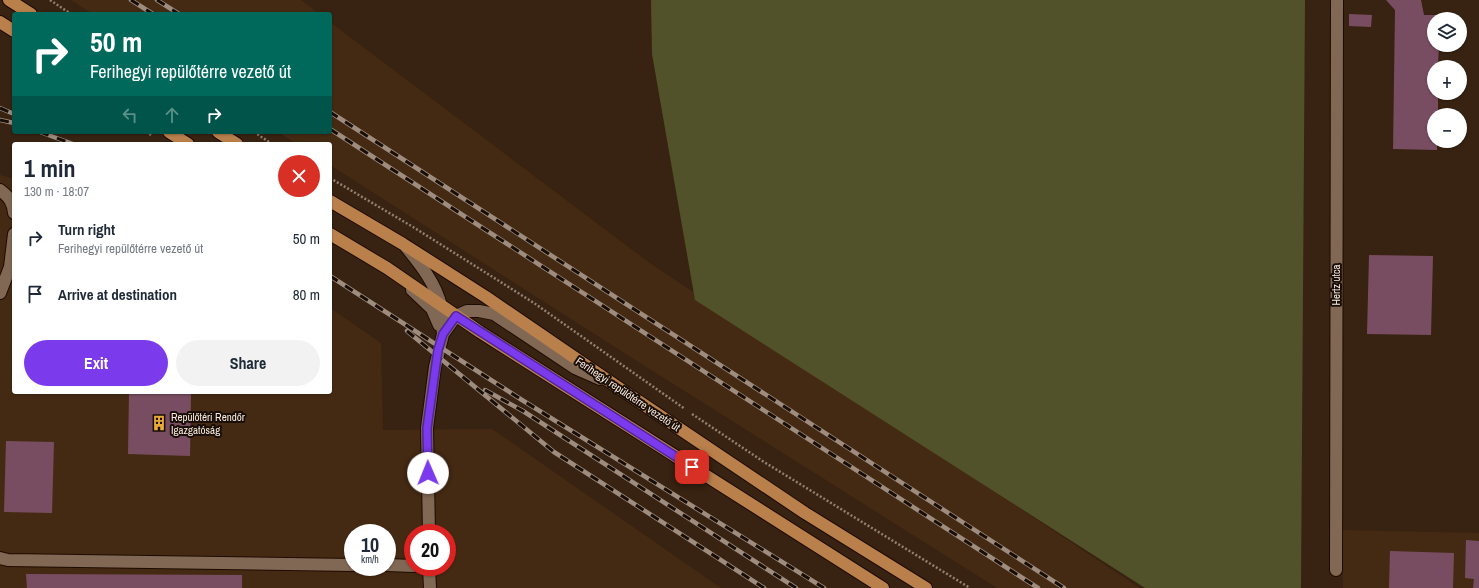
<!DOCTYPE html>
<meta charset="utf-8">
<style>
body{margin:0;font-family:"Archivo Narrow",sans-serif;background:#f2f2f3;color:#1f2937;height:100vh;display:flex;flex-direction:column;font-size:15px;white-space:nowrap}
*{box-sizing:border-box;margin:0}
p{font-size:13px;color:#747a83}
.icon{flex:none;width:22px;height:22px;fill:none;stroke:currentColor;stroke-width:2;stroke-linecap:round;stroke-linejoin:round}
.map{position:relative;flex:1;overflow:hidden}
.side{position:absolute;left:12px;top:142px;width:320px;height:252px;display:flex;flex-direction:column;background:#fff;border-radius:4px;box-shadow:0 1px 3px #0004}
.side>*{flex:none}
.hud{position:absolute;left:12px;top:12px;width:320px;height:122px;border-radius:4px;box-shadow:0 1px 3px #0004;background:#00695c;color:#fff;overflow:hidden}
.fabs{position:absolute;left:1427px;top:12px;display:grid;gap:8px}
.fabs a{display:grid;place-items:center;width:40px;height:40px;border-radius:50%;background:#fff;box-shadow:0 1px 3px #0004;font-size:20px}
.speed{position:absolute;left:344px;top:524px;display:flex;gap:8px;font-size:20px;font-weight:700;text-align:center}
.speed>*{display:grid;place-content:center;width:52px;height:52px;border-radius:50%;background:#fff;box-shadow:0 1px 3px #0004;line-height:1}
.speed small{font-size:10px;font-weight:400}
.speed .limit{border:6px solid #d22;background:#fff;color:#111}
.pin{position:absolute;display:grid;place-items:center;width:34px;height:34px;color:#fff;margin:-17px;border-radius:8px;box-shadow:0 2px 6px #0006}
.me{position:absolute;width:44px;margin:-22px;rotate:359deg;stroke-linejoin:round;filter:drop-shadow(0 0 3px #0008)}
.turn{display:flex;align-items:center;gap:14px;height:84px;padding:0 12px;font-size:18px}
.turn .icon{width:52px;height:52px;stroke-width:2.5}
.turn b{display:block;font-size:28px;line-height:34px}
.lanes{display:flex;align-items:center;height:38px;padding:0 12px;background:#0003;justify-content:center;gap:20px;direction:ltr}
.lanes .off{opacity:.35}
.round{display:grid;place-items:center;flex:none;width:42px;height:42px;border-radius:21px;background:#f2f2f3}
.head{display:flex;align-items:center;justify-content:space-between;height:68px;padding:0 12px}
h1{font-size:24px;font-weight:700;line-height:30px}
.cta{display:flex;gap:8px;margin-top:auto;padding:8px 12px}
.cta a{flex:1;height:46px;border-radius:24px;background:#7c3aed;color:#fff;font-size:16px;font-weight:700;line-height:46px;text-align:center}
.cta a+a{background:#f2f2f3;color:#1f2937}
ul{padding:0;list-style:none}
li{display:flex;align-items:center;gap:12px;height:56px;padding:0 12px}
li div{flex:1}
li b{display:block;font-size:15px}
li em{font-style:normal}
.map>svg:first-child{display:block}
.built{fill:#452a13;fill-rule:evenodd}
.green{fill:#515229}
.building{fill:#794d61}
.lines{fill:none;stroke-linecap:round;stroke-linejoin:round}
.minor-casing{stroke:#1e0b00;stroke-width:14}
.major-casing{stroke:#1e0b00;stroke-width:14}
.path{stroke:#938072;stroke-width:2.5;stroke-dasharray:2 2;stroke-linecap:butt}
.minor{stroke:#816854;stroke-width:12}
.major{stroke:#ba804c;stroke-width:12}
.rail-casing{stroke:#9e8c7e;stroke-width:4.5}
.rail{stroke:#180e07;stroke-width:3;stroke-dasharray:9;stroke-linecap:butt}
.route-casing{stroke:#51269a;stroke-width:10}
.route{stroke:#7c3aed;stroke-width:7}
.labels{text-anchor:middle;stroke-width:4;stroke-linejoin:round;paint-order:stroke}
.street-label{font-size:11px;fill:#faebe0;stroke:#180e07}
.poi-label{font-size:11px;fill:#faebe0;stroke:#180e07;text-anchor:start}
</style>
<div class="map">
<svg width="1479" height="588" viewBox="0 0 1479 588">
<rect width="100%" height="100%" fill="#382211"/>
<path class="built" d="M71 0H301L319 14H93Z
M330 22 651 264 1140 588H997L648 368 330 165V144H297L278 132H330Z
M0 175 14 179V392H330V308L381 343 383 430 492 429 721 588H0ZM353 533H387V567H353ZM413 533H447V567H413Z
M1342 530 1479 533V588H1343Z"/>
<path class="green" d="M651 0H1305L1301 588H1145L695 300 652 54Z"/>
<path class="building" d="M1386 0H1421L1424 15H1439V19H1434V45H1439L1438 67H1434V93H1438V115H1434V141H1437V150L1393 149 1395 10Z
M1349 14 1372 15 1371 27 1349 26Z
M1369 255 1433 256 1431 335 1367 334Z
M129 392H191L190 456 128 454Z
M6 441 54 442 52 513 4 512Z
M1466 540 1479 541V588H1473L1474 579 1465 578Z
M1390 551 1454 553 1453 588H1389Z
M26 574 242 575V588H27Z"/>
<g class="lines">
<defs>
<path id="minor" d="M0 190C9 197 13 202 14 213
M406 247C420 264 436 284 441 306 442 315 442 325 443 334
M412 290 432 309 439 325
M0 293 10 267 14 234
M429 533 427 428 435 367 443 334 456 316 467 311H479L494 314 575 368 600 379
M0 558 8 560 353 565
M387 565 413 566
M429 567 430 588
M1336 570 1337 0"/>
<path id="major" d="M9 0 31 14
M0 22 14 31
M169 132 188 144
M218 132 237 144
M330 201 403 244 486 297 619 388 805 513 926 588
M330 234 387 268 480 332 883 588"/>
</defs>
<use href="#minor" class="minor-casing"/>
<use href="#major" class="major-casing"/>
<path class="path" d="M50 0 71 14
M146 132 151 135
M254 132 272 144
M330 178 413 227 534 303 685 409
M692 414 764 462 970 588"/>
<use href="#minor" class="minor"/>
<use href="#major" class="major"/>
<defs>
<path id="rail" d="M131 0 153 14
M157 0 179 14
M0 108 14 114
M330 112 1064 588
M0 120 14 123
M330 129 1038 588
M40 132 73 144
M330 276 522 400 824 588
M407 331 554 452 764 588
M485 390 523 411 796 588"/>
</defs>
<use href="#rail" class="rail-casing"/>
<use href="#rail" class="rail"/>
</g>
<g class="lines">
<defs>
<path id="route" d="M428 473 427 428 438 350 443 334 456 316 692 467"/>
</defs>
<use href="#route" class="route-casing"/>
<use href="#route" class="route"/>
</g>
<defs>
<symbol id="building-bare" viewBox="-9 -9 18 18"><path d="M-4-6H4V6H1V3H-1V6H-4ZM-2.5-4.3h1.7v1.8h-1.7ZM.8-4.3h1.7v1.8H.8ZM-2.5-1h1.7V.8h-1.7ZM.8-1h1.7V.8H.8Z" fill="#e9ab38" stroke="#180e07" stroke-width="2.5" paint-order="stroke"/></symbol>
</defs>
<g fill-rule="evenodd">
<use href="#building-bare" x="148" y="412" width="22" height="22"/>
</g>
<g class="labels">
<g class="street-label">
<text transform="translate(1336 285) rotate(-90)" y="4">Hertz utca</text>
<text transform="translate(628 394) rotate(34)" y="4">Ferihegyi repülőtérre vezető út</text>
</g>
<g class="poi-label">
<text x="171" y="421">Repülőtéri Rendőr<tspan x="171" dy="13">Igazgatóság</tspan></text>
</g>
</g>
</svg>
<div class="fabs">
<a><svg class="icon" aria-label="layers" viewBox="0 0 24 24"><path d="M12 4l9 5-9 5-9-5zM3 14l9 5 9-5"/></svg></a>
<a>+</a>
<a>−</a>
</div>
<div class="speed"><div>10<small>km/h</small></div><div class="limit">20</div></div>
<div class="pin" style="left:692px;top:467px;background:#d93025"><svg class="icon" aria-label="arrive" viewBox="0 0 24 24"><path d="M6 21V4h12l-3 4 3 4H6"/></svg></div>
<svg class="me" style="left:428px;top:473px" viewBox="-20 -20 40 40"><circle r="19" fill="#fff"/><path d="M0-13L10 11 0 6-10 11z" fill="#7c3aed"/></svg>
<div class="hud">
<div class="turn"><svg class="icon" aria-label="right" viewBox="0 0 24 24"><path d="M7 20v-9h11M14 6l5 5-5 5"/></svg><div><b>50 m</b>Ferihegyi repülőtérre vezető út</div></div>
<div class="lanes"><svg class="icon off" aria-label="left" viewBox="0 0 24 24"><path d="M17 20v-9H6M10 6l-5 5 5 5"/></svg><svg class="icon off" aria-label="ahead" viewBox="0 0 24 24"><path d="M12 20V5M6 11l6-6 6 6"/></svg><svg class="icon" aria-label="right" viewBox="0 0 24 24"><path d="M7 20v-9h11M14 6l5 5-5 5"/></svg></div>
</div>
<section class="side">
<div class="head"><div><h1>1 min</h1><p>130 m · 18:07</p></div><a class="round" style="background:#d93025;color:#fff"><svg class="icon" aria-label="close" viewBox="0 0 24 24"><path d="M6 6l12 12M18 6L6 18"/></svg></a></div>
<ul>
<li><svg class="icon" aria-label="right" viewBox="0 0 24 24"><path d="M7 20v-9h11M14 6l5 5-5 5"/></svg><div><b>Turn right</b><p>Ferihegyi repülőtérre vezető út</p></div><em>50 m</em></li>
<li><svg class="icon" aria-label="arrive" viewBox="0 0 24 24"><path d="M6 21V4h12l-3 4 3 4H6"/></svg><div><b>Arrive at destination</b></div><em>80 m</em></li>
</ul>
<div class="cta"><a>Exit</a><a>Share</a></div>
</section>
</div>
